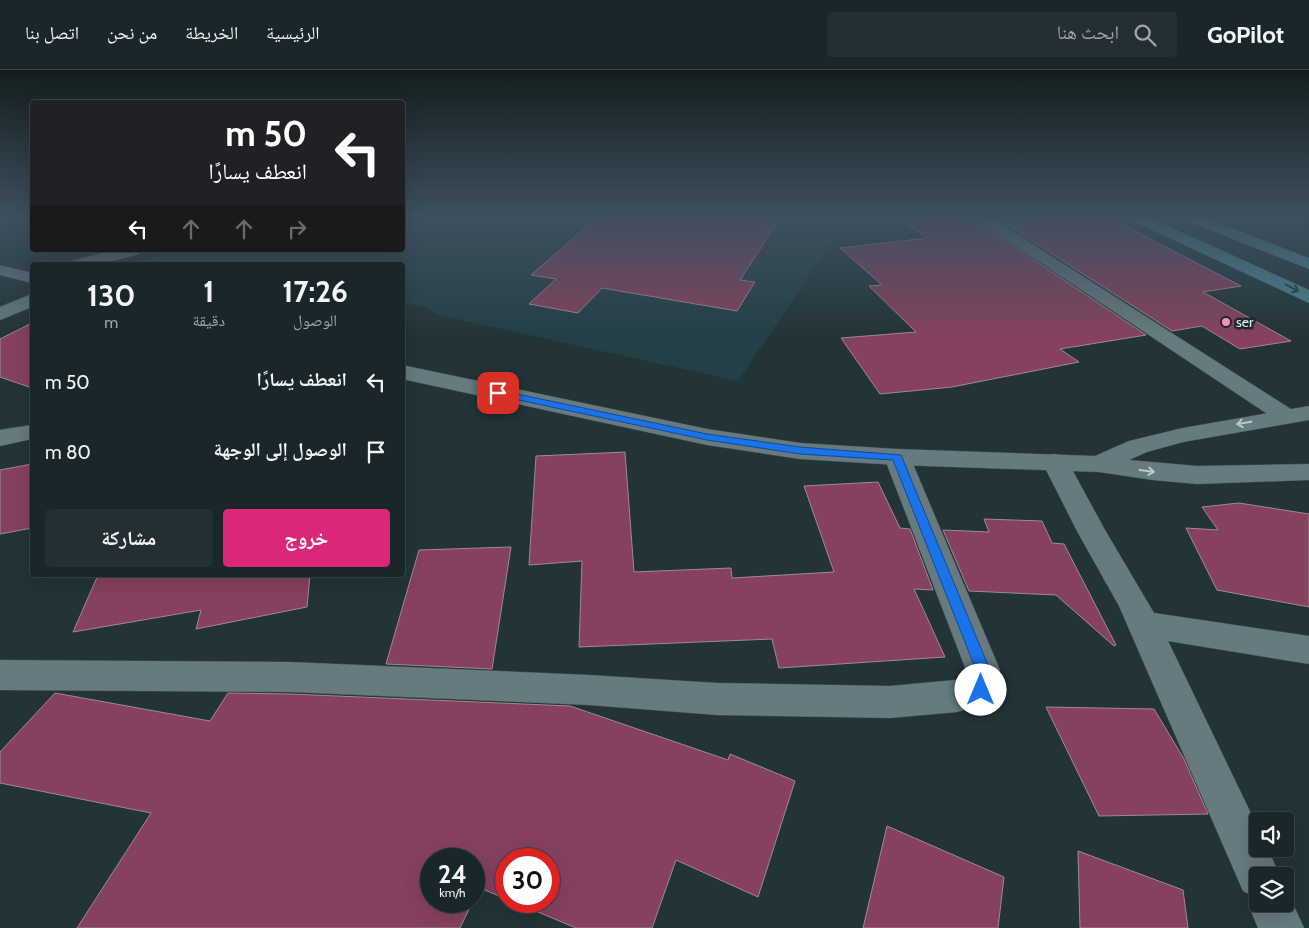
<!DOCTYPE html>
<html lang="ar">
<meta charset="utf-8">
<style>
body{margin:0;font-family:Cabin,"Noto Naskh Arabic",sans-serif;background:#232f32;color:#f1f3f6;direction:rtl;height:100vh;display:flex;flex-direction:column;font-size:19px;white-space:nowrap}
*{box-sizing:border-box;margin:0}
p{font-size:16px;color:#9fa5a8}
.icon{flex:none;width:28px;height:28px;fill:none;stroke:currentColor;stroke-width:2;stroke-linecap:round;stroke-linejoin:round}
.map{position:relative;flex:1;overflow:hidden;direction:ltr}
.side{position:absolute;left:30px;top:192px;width:375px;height:315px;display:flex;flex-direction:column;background:#1a272a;border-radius:5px;box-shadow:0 5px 20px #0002,0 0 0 1px #384447;direction:rtl}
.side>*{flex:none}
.guide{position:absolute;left:30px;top:30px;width:375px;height:152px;border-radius:5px;box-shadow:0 5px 20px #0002,0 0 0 1px #384447;direction:rtl;background:#202124;color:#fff;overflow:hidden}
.tools{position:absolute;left:1249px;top:742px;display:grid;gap:10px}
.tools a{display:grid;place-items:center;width:45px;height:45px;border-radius:5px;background:#1a272a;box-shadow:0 5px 20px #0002,0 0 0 1px #384447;font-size:25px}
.speed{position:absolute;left:420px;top:778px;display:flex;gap:10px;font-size:25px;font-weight:700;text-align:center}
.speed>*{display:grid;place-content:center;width:65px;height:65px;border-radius:50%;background:#1a272a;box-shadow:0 5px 20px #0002,0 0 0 1px #384447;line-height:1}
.speed small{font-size:12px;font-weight:400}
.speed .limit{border:8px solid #d22;background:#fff;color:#111}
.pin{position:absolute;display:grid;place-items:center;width:42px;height:42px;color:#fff;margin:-21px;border-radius:10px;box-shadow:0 2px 8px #0006}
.me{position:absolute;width:55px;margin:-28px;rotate:0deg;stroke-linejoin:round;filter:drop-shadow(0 0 4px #0008)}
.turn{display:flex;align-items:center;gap:18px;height:105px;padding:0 15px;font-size:22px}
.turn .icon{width:65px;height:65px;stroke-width:2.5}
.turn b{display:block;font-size:35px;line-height:42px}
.lanes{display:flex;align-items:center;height:48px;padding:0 15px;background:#0003;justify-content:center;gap:25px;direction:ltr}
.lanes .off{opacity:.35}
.eta{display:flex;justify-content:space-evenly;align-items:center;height:85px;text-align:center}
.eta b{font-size:30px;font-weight:700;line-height:35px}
.action{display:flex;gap:10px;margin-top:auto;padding:10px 15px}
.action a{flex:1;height:58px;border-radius:5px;background:#db2777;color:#fff;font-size:20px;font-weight:700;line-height:58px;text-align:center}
.action a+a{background:#232f32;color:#f1f3f6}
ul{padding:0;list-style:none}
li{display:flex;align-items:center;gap:15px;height:70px;padding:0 15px}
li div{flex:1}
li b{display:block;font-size:19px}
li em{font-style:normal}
header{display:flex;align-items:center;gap:30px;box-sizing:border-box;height:70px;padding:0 25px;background:#1a272a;border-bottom:1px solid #384447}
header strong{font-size:24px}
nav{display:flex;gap:28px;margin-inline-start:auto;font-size:18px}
.search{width:350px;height:45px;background:#232f32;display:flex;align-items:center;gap:12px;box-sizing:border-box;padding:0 18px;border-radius:5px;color:#9fa5a8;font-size:19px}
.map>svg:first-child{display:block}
.built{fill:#243f45}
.building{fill:#85415f;stroke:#9e8b92}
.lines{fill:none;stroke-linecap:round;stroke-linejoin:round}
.minor-casing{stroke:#415155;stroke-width:1}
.tertiary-casing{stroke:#415155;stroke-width:1}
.primary-casing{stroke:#415155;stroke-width:1}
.minor{fill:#667a7f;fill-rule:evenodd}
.tertiary{fill:#667a7f;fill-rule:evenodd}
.primary{fill:#498795;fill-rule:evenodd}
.oneway{stroke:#244148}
.oneway2{stroke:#bbc8cc}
.route{fill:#1a73e8;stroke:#114b97}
.poi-dot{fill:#fe8ebe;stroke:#182a2e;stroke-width:2}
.labels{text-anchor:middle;stroke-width:5;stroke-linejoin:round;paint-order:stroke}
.far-poi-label{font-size:14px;fill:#dfeaed;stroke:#182a2e;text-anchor:start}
</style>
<header>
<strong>GoPilot</strong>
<div class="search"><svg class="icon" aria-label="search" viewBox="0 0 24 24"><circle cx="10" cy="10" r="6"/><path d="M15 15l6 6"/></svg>ابحث هنا</div>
<nav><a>الرئيسية</a><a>الخريطة</a><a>من نحن</a><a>اتصل بنا</a></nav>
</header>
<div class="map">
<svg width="1309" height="858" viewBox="0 0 1309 858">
<rect width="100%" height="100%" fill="#223438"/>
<path class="built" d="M403 147H849L738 311 438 245 425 237 403 232 402 195H139L143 190 187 180H402Z"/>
<path class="building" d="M598 147H781L740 210 755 212 737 241 602 218 578 243 529 234 556 209 531 205Z
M897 147H962L975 155 980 154 1146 265 1060 279 1079 292 952 317 880 324 841 268 916 262 869 216 882 215 840 178 927 168Z
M1067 147H1108L1241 216 1203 222 1291 271 1240 279 1202 256 1172 261 1002 152Z
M32 253V318L0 307V269Z
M625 382 634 502 731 498 732 508 834 502 804 416 878 412 900 458 910 459 933 520 914 519 945 587 779 598 772 569 579 577 582 491 529 495 536 386Z
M32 394V458L0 464V400Z
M1239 433 1309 444V537L1217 520 1186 458 1218 460 1202 437Z
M984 449 1042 451 1052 473 1064 474 1116 575 1114 576 1056 525 969 521 943 460 989 462Z
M511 477 492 599 386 594 419 480Z
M98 505H310L307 537 196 559 201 540 73 562Z
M55 623 210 651 228 623 290 624 570 636 728 690 730 684 795 711 758 827 676 790 652 858H576L512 831H549V789H506V829L480 818 474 831V789H431V831H473L460 858H77L151 743 0 713V682Z
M1046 637 1154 639 1184 689 1208 744 1099 746Z
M887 756 1004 807 998 858H863Z
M1078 781 1183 820 1188 858H1080Z"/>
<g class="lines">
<defs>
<path id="minor" d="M972 147H990L1294 341 1298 346 1294 351 1286 353 1278 351Z
M114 180H141L139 184 98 195H69L72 191Z
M32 224V237L0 250V237Z
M32 355V369L0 376V360Z
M897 379 906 381 910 387 1000 600 999 620 994 631 957 642 890 648 717 645 589 635 290 622 0 620V590L290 592 589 605 717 613 890 616 965 609 966 600 884 387 888 381Z
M1055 384 1064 386 1068 392 1105 460 1154 543 1309 566V594L1168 571 1258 758V779H1268L1280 806H1258V834H1285L1286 818 1304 858H1258L1248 834 1251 825 1243 821 1119 536 1078 463 1042 392 1046 386Z"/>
<path id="tertiary" d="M0 195 32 203V213L0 205Z
M402 295 707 359 800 373 897 379 1095 386 1129 371 1183 358 1309 336V350L1183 372 1147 382 1129 390 1197 396 1309 394V410L1197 414 1153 410 1099 402 897 395 800 389 707 375 402 309Z"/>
<path id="primary" d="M1128 147H1148L1309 220V233L1131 150Z
M1182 147H1203L1309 188V199L1185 150Z"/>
</defs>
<use href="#minor" class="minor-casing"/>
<use href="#tertiary" class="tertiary-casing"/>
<use href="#primary" class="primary-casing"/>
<use href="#minor" class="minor"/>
<use href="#tertiary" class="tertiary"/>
<use href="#primary" class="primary"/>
</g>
<defs><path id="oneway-shaft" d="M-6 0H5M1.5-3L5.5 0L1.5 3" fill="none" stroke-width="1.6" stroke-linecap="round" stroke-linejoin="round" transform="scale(1.25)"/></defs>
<use class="oneway" href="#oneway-shaft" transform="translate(1292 218) rotate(28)"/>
<g class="oneway2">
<use href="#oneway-shaft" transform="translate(1244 353) rotate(170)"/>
<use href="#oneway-shaft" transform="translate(1147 401) rotate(7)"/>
</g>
<linearGradient id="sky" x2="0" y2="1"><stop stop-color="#131d1f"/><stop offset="0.55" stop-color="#3e505e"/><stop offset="1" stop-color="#3e505e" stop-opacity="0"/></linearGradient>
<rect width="1309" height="267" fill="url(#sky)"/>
<path class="route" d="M498 320 707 364 800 377 901 385 990 600 986 624 981 626 976 624 974 620 976 600 893 390 800 384 707 370 495 325 493 323Z"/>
<circle class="poi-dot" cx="1226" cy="252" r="5"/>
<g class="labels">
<g class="far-poi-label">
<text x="1236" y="257">ser</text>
</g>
</g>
</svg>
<div class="tools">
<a><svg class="icon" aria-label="sound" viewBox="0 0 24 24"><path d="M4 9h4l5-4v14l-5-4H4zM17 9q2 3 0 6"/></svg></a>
<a><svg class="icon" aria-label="layers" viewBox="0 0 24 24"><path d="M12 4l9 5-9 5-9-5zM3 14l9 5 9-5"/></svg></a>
</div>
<div class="speed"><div>24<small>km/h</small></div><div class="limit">30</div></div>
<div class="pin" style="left:498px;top:323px;background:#d93025"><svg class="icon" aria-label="arrive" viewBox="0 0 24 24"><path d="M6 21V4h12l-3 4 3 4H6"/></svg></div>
<svg class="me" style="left:981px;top:620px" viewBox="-20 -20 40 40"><circle r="19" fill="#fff"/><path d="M0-13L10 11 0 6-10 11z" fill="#1a73e8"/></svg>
<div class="guide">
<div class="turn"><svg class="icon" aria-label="left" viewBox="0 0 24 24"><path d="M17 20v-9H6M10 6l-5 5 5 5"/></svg><div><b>50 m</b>انعطف يسارًا</div></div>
<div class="lanes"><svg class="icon" aria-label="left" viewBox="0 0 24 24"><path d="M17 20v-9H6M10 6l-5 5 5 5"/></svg><svg class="icon off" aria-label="ahead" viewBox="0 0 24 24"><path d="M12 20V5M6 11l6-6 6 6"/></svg><svg class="icon off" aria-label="ahead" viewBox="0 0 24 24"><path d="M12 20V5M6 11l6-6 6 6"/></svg><svg class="icon off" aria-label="right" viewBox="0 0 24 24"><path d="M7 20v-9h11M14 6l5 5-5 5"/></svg></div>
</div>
<section class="side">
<div class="eta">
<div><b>17:26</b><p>الوصول</p></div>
<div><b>1</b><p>دقيقة</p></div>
<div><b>130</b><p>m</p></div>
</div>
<ul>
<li><svg class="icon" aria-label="left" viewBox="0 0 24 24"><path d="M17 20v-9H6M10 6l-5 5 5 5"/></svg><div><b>انعطف يسارًا</b></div><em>50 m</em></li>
<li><svg class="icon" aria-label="arrive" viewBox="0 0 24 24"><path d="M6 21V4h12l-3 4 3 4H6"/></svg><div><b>الوصول إلى الوجهة</b></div><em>80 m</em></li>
</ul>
<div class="action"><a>خروج</a><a>مشاركة</a></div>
</section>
</div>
